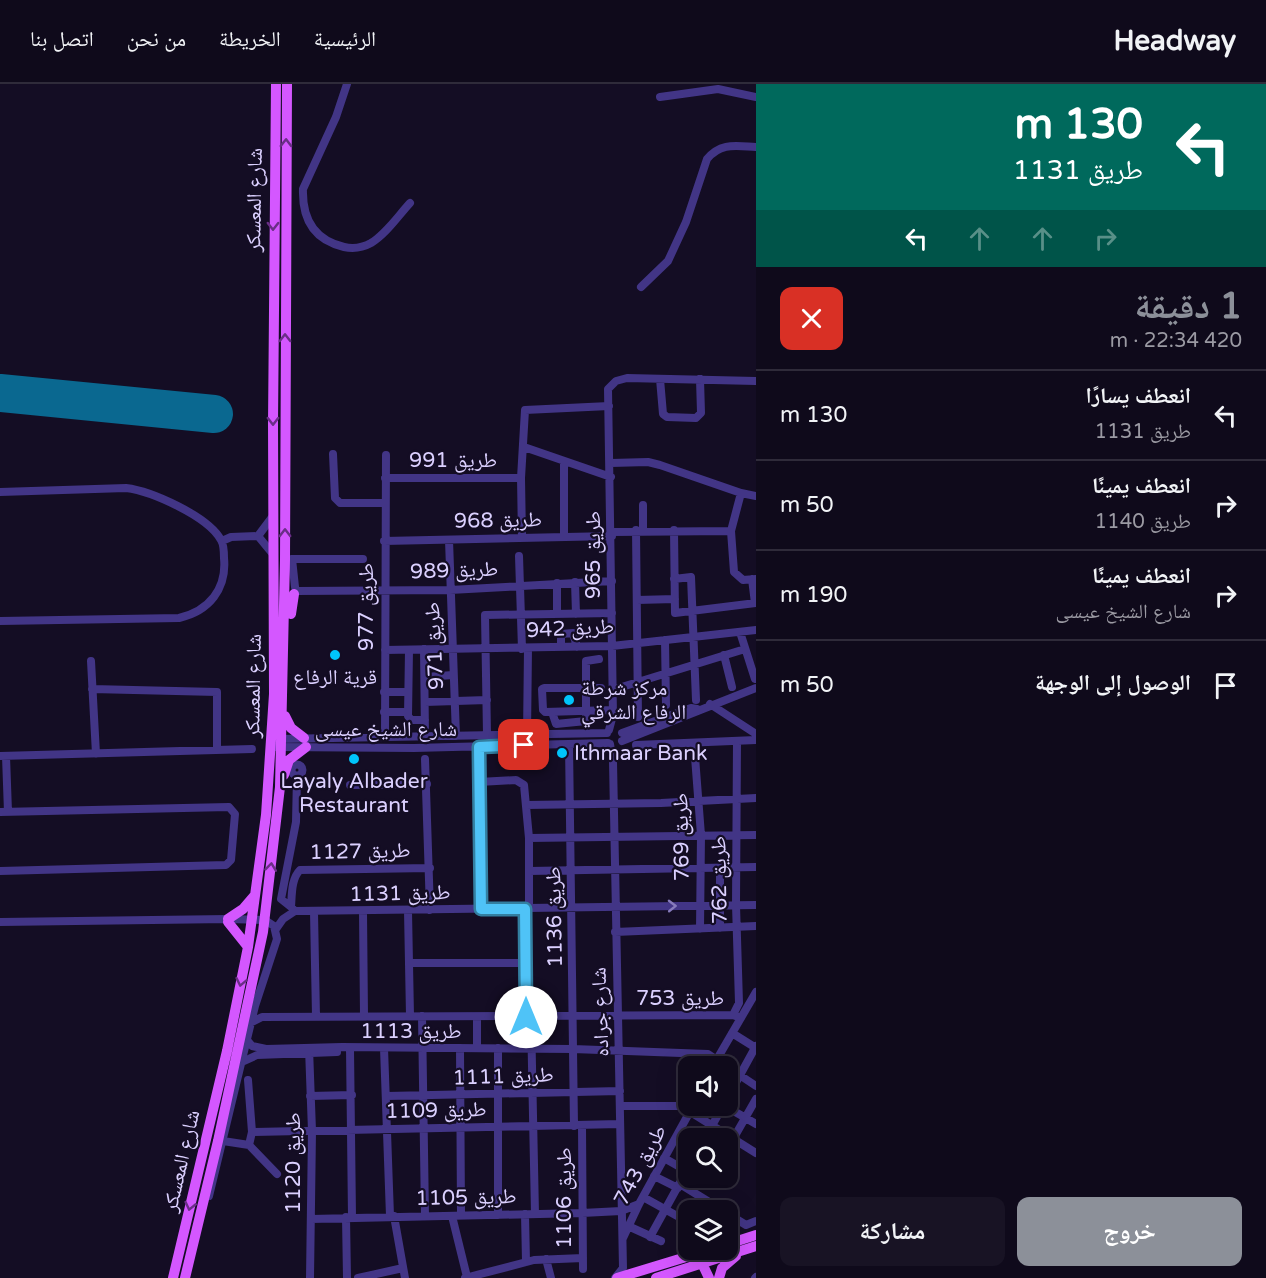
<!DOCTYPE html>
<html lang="ar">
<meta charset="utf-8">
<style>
body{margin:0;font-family:"Varela Round","Noto Naskh Arabic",sans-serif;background:#181324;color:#f1f3f6;direction:rtl;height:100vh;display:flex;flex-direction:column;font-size:22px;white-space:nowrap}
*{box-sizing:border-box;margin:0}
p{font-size:20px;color:#9b9aa3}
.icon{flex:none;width:33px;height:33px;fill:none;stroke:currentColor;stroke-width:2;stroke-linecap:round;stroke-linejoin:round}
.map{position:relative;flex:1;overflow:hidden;direction:ltr}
.drawer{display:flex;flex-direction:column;background:#0f0a1b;width:510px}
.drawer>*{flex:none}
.guide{background:#00695c;color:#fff;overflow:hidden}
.buttons{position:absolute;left:678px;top:972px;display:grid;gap:12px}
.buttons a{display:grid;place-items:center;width:60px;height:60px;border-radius:12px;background:#0f0a1b;box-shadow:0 6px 24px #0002,0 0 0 2px #2f2b3a;font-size:30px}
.pin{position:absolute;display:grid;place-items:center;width:51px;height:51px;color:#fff;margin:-26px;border-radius:12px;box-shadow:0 3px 9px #0006}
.me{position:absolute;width:66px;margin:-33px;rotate:0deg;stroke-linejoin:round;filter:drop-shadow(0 0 4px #0008)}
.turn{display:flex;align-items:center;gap:21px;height:126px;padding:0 24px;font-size:27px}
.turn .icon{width:78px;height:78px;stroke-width:2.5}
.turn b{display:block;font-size:42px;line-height:51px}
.lanes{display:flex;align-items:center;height:57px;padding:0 24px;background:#0003;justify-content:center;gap:30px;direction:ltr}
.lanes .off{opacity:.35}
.round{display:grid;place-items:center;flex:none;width:63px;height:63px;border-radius:12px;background:#181324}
.headline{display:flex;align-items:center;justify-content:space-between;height:102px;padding:0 24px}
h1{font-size:36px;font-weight:700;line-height:45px;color:#8c9099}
.primary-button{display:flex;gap:12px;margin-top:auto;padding:12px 24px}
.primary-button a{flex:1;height:69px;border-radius:12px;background:#8c9099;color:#fff;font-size:24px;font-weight:700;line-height:69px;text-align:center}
.primary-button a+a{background:#181324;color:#f1f3f6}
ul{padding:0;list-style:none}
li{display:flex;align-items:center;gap:18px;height:90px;padding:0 24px;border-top:2px solid #2f2b3a}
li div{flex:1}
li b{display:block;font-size:22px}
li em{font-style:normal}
header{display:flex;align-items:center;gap:36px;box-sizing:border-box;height:84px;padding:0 30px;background:#0f0a1b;border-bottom:2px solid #2f2b3a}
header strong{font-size:28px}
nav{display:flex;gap:33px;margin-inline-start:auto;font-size:21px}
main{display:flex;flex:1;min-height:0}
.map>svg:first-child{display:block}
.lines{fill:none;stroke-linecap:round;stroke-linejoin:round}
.runway{stroke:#0a6890;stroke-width:38}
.minor{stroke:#423586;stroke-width:8}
.major{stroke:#d457ff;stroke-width:10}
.oneway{stroke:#6a2e87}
.oneway2{stroke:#877bbc}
.route-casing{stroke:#337fa1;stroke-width:15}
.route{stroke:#4fc3f7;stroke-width:10}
.poi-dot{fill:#00c4fb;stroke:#140d24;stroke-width:2}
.labels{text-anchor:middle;stroke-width:4.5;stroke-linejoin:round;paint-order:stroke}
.street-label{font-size:21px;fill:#dbd0ff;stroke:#140d24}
.poi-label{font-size:21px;fill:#dbd0ff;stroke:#140d24}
</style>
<header>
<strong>Headway</strong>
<nav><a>الرئيسية</a><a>الخريطة</a><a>من نحن</a><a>اتصل بنا</a></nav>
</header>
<main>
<section class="drawer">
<div class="guide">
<div class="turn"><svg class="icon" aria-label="left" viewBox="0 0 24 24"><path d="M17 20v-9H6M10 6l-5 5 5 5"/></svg><div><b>130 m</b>طريق 1131</div></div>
<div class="lanes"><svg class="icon" aria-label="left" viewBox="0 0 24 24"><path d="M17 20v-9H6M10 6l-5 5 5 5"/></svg><svg class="icon off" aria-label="ahead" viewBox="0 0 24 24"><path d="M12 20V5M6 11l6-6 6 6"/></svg><svg class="icon off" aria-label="ahead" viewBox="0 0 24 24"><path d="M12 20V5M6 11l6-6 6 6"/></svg><svg class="icon off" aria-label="right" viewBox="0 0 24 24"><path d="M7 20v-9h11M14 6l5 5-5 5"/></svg></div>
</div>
<div class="headline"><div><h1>1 دقيقة</h1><p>420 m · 22:34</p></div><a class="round" style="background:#d93025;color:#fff"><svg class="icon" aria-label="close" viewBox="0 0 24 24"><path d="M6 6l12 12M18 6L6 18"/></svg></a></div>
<ul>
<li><svg class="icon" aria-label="left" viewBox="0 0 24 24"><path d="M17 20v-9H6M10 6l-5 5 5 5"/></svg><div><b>انعطف يسارًا</b><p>طريق 1131</p></div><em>130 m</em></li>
<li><svg class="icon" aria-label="right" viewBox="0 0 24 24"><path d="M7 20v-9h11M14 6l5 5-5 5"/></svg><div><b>انعطف يمينًا</b><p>طريق 1140</p></div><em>50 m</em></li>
<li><svg class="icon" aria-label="right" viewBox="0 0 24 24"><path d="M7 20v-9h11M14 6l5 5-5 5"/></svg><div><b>انعطف يمينًا</b><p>شارع الشيخ عيسى</p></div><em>190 m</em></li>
<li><svg class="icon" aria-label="arrive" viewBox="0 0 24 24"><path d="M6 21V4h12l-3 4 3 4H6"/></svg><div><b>الوصول إلى الوجهة</b></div><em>50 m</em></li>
</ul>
<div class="primary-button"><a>خروج</a><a>مشاركة</a></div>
</section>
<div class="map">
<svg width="756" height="1194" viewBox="0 0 756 1194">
<rect width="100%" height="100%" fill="#140d24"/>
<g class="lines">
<path class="runway" d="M0 309 214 330"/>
<path class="minor" d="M347 0 336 33 303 105C302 135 314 156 344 163 353 165 362 164 371 159 386 150 398 132 410 119
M660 13 718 5 756 13
M641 203 668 177 686 138 707 75C721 58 736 62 756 63
M660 295 663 330 667 333 696 334 701 329 700 295
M524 363 611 393
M333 370 335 414 340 419H384
M611 379 648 378 660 381 741 409 756 412
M385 394H521
M0 408 126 404C151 407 208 432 221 456 224 461 224 468 224 474 227 505 209 527 179 534L0 537
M741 409 731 447 734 488 743 496 756 495
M636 446 638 633
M643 446V421
M674 446 675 529 756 519
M612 448 731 447
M258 452 273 432
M564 453V377
M522 454 521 394 525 326 609 322
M449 456 456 652
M222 457 231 453 258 452 272 469
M384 457 612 452
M519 472 522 565
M674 495 691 493 696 616
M752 495 755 519
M575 498 576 530
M295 503 292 475H363
M297 507 450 506 612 497
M637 516 675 515
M557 530V499
M740 548 755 595
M665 556 666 621
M561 563V550L573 549 577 563
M424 565 425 652
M385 566 612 562 756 546
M409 566 408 632 411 636H425
M724 571 732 603
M91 577 96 670
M425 593 453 591
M601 604H544L542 605 543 626 545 628 613 626
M92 605 217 608V665
M612 606 745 565
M384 608H408
M425 618 487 616
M710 620 756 650
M384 628H408
M552 628 556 640 586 637V577L599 575
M609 646 613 631 608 305 616 297 627 294 756 297
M622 649 691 624 697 625
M385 651 386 371
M487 651 485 531 612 529
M527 651 528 564
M277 655 607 649
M622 657 756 604
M569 660 574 1042
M610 660 613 678 623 1184 615 1194
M694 660 701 751 700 845
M636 661 756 656
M275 663 414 664 608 659
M479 663 481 825
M0 672 252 665
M6 672 8 728
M425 675 430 826
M291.5 686a5.5 5.5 0 1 1 11 0a5.5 5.5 0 1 1-11 0Z
M479 698 516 696 524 701 529 754V825
M350 701 427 700
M526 721 661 719 756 714
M0 728 229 723 235 730 231 776 226 781 0 787
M529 754 756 751
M720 785V844
M529 787 756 783
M291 823 281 815 296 738 297 692
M525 825 526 933
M295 827 756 821
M295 827 291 823C292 811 291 795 300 786L430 784
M408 827 410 932
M314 828 316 933
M363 828 364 932
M0 838 228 835 265 836 274 842 277 855 255 922 209 1112
M276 845 283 835 295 827
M615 848 756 842
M409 879H525
M733 931 739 919 736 821 737 658
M422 932 425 1132
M477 933V964
M531 933 535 1130
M250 939 262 933 733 931 741 934
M732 949 756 964
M247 956 252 962 266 965 342 963 573 965 708 970 756 1002
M309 964 312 1047 310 1194
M384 964 390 1132
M460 964 461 1131
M350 965 352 1133
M242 978 257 971 337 968
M713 982 756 908
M248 996 252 1048 249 1061
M310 1012 352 1011
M387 1012 620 1007
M728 1013 756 962
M620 1022H681L756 1069
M725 1022 756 1040
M582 1042 583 1185
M252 1048 620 1040
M705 1054 723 1022
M223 1057 249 1061 277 1090
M728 1064 756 1015
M664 1074 687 1087
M654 1092 678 1104
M680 1100 722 1126
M643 1113 688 1138
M525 1130 526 1178
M728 1130 746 1141 756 1137
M498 1131V964
M394 1132 405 1194
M452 1132 467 1193
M346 1133 347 1194
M311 1135 582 1129 621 1127 639 1120
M628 1142 661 1157
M650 1153 688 1084
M623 1154 639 1120 693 1022
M546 1175 551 1194
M358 1194 403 1184
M465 1194 534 1176 583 1174
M755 1194 756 1193"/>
<path class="major" d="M291 530 294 510
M285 632 291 644 304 654
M284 691 289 676 306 663
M228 835 243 825 255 811
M228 838 248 863
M728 1160 756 1151
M700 1175 709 1194
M173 1194 227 967 248 863 266 731 274 610 273 340 276 0
M185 1194 218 1057 263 848 280 703 285 476 287 0
M617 1194 709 1166
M656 1194 756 1162
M719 1194 722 1184 736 1172"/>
</g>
<defs><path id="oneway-chevron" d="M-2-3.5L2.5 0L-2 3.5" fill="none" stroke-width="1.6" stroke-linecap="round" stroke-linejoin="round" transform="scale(1.5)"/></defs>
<g class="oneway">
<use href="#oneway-chevron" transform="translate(286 59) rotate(-89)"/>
<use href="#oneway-chevron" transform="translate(273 142) rotate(90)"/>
<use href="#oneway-chevron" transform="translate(285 254) rotate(-90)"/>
<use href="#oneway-chevron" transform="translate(273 337) rotate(90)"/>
<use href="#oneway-chevron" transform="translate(285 449) rotate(-90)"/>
<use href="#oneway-chevron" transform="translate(271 783) rotate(-83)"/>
<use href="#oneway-chevron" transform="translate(241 898) rotate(102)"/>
<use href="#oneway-chevron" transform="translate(190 1122) rotate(103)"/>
</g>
<use class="oneway2" href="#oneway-chevron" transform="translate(672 822) rotate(-1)"/>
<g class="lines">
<defs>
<path id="route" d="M524 661 479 663 481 825H525L526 933"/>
</defs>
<use href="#route" class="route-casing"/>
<use href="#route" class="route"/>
</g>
<g class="poi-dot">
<circle cx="335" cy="571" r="6"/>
<circle cx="569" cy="616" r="6"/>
<circle cx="562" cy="669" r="6"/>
<circle cx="354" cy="675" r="6"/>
</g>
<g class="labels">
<g class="street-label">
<text transform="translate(254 116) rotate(-89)" y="7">شارع المعسكر</text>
<text x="453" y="383">طريق 991</text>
<text transform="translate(498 436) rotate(-1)" y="7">طريق 968</text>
<text transform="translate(593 471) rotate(-90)" y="7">طريق 965</text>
<text transform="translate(454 486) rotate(-2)" y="7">طريق 989</text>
<text transform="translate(366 523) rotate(-90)" y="7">طريق 977</text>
<text transform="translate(570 544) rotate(-3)" y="7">طريق 942</text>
<text transform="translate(434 562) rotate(-93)" y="7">طريق 971</text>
<text transform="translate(253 602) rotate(-89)" y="7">شارع المعسكر</text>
<text x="386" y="652">شارع الشيخ عيسى</text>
<text transform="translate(681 753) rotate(-91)" y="7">طريق 769</text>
<text transform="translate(360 767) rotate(-1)" y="7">طريق 1127</text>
<text transform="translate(719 796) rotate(-91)" y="7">طريق 762</text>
<text transform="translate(400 809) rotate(-1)" y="7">طريق 1131</text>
<text transform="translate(554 833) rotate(-91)" y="7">طريق 1136</text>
<text x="680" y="921">طريق 753</text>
<text transform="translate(600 928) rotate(-92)" y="7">شارع جراده</text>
<text x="411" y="954">طريق 1113</text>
<text transform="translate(503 992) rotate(-2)" y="7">طريق 1111</text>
<text transform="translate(436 1026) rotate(-1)" y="7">طريق 1109</text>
<text transform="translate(181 1077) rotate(-77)" y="7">شارع المعسكر</text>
<text transform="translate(293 1079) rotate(-90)" y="7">طريق 1120</text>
<text transform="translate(640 1081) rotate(-62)" y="7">طريق 743</text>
<text transform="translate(466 1113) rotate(-1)" y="7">طريق 1105</text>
<text transform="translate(564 1114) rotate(-90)" y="7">طريق 1106</text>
</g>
<g class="poi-label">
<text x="335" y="600">قرية الرفاع</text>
<text x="581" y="611" text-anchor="start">مركز شرطة<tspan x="581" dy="24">الرفاع الشرقي</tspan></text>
<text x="574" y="676" text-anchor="start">Ithmaar Bank</text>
<text x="354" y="704">Layaly Albader<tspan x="354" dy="24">Restaurant</tspan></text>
</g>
</g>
</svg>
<div class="buttons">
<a><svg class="icon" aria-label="sound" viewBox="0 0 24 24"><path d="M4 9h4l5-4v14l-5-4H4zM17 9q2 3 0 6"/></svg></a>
<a><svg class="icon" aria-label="search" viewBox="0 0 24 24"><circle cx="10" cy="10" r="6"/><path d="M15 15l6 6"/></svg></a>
<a><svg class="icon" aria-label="layers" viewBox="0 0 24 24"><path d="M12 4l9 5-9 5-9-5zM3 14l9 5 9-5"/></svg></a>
</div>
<div class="pin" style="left:524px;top:661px;background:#d93025"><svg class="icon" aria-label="arrive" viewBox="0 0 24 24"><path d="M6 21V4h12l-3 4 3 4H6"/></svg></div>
<svg class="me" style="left:526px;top:933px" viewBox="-20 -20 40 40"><circle r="19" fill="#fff"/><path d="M0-13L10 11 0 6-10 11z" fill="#4fc3f7"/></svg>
</div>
</main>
